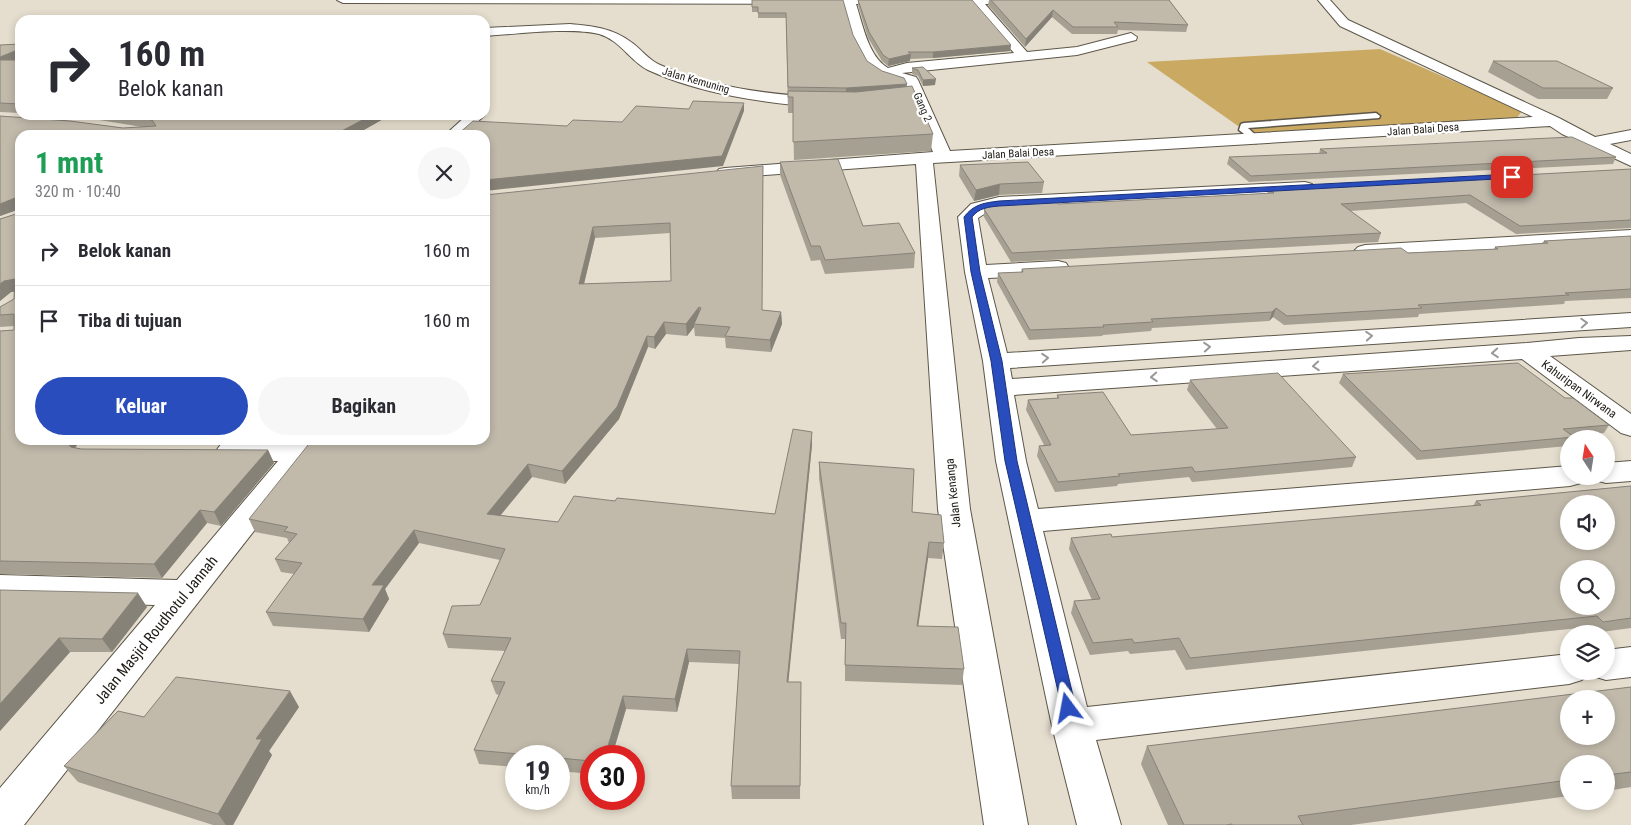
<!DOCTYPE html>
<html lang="id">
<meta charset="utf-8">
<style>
body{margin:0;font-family:"Roboto Condensed",sans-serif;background:#f7f7f7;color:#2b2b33;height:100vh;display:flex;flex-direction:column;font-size:19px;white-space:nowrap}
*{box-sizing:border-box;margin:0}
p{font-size:16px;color:#7c7c81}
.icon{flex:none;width:28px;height:28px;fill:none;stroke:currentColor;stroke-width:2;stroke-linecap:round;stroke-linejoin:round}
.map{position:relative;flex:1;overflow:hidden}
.sheet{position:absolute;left:15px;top:130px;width:475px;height:315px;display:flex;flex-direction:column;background:#fff;border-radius:15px;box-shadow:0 2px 8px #0003}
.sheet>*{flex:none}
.hud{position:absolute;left:15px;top:15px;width:475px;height:105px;border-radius:15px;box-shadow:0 2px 8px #0003;background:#fff;color:#2b2b33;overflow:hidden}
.needle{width:32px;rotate:348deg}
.fabs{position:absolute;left:1560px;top:430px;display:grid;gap:10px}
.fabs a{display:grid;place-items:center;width:55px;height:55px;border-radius:50%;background:#fff;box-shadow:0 2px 8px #0003;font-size:25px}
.speed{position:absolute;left:505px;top:745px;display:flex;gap:10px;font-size:25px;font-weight:700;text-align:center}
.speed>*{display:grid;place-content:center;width:65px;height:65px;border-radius:50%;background:#fff;box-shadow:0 2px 8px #0003;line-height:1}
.speed small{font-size:12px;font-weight:400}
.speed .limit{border:8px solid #d22;background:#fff;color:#111}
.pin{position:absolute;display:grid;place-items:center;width:42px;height:42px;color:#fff;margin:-21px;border-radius:10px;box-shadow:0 2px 8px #0006}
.me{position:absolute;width:55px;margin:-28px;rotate:347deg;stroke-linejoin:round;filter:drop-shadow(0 0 4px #0008)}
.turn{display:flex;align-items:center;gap:18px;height:105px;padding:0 20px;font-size:22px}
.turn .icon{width:65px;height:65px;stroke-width:2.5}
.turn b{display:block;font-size:35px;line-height:42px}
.round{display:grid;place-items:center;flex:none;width:52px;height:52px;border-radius:26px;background:#f7f7f7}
.overview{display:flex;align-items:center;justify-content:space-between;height:85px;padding:0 20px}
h1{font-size:30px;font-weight:700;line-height:38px;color:#1e9e55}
.cta{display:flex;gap:10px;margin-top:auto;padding:10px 20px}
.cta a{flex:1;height:58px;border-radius:30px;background:#2a4dbd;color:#fff;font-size:20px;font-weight:700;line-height:58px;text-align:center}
.cta a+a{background:#f7f7f7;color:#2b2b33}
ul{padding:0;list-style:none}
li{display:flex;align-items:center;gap:15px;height:70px;padding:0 20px;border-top:1px solid #e1e1e2}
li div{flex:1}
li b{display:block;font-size:19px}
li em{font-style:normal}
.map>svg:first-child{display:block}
.green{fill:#caaa63}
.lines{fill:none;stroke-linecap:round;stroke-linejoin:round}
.lane-casing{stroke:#5d574a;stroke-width:3}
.street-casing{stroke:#5d574a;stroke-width:2}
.lane{fill:#fff;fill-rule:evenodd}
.street{fill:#fff;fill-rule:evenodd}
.wall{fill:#a6a093;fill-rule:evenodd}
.shaded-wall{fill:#878278}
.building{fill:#c1baab;stroke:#878278;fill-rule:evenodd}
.oneway{stroke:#999896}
.route{fill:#2a4dbd;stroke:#1b327b}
.labels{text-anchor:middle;stroke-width:4.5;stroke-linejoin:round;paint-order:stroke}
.far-street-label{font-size:11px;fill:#1d1a15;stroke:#fff}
.street-label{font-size:12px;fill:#1d1a15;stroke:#fff}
.near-street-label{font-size:15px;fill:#1d1a15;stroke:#fff}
</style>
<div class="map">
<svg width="1631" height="825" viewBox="0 0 1631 825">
<rect width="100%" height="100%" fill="#e5dece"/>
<path class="green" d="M1380 49 1522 111 1516 119 1248 133 1147 62Z"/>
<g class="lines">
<defs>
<path id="lane" d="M1376 113 1380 116 1379 118 1248 128 1261 140 1256 143 1239 130 1241 124 1244 123Z"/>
<path id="street" d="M337 0H901L900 3 896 4H856C863 25 868 56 888 68L907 63 1014 53 972 4H936L932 3 931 0H1032L1026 3 985 4 1027 52 1077 47 1131 33 1137 37 1136 40 1077 55 902 73 916 77 918 80 950 151 1533 117 1340 26 1318 0H1330L1348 20 1559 118 1595 137 1631 130V140L1610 144 1631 154V166L1562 134 1550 126 933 163 970 509 1028 825H984L938 509 916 164 725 178 719 177 716 173 719 169 725 168 933 152 905 83C895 80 884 78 875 72 855 58 851 26 844 4L343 3Z
M570 24C593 26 612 28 631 42 640 48 648 59 658 64 710 88 769 94 826 98L831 100 834 103 831 106 826 108C767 103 702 95 648 70 630 61 620 40 599 34 570 27 516 34 485 36V28Z
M467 115H485L463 135H445Z
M1305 182 1312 184 1314 188 1312 192 999 209 989 211 978 218 986 265 1058 261 1066 263 1069 268 1066 273 1058 275 988 278 1007 353 1631 313V327L1010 368 1012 379 1527 343 1579 338 1631 336V350L1550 356 1631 414V436L1621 433 1522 359 1014 395 1026 461 1038 509 1569 466V476H1585L1581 483 1570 486 1043 531 1087 707 1569 654V671H1587L1582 680 1569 684 1096 740 1121 825H1077L1052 726 996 461 983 361 965 272 958 217 971 204 999 197Z
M1631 230V242L1365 257 1358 255 1354 251 1358 247 1365 245Z
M296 440H325L24 825H0V788L155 605 0 601V575L177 580 278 461 231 460 221 458 216 451 221 444 231 442 293 443Z
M1631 461V481L1606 483 1595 480 1593 476H1606V463Z
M1631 647V677L1606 680 1593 676 1590 671H1606V650Z"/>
</defs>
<use href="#lane" class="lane-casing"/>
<use href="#street" class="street-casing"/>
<use href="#lane" class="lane"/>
<use href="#street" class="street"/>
</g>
<path class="wall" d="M752 0 853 35 867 61 882 71 907 84 906 86 933 134 931 151 794 160 793 113H788L786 18H758V12H752Z
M858 0 1011 45 1010 51 933 58 910 59V61L888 66 882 61 868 38 858 5Z
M989 0H1169L1188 25 1186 32 1118 30 1117 34H1072L1052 17 1025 47 988 5Z
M20 44V59L17 60H20V113L0 112V45Z
M1493 61 1613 88 1607 99H1538L1488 72Z
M923 67 935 85 923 86 918 76 912 74V68Z
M56 115H384L385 118 355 135H20V440H294L292 441 89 440 79 442 75 448 81 449 268 450 274 463 221 526 207 523 162 578 0 574V331L14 330V326L0 327V307L14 299V292H11L0 301V219L16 214V210L0 216V116L70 121 123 128 142 127 75 116Z
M1320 149 1616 157 1613 164 1249 182 1227 164 1229 157 1319 154Z
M780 162 863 226 915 253 914 268 825 274 820 260 811 261 780 175Z
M960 165 1044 182 1042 193 999 195 974 201 959 176Z
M1631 169V228L1516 234 1466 203 1350 211 1381 233 1378 242 1011 262 984 217V209L1267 194 1269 189Z
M763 176 762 310 781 312 782 324 771 352 726 348 725 338 695 336 694 327 687 336 666 334 655 349 648 347 619 419 565 484 532 477 500 515 558 522 615 501 775 514 812 432V445L788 682H801L800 799H732L731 786 739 664 689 662 677 712 626 709 612 756H591V774L559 771V756H516V767L479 764 474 750 499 695 496 694 491 681 505 651 448 648 443 634 480 605 500 560 419 543 385 589 389 599 369 632 273 626 266 612 294 574 281 572 275 559 289 543 287 538 255 532 249 519 485 440V195ZM670 233 671 281 584 284 595 238Z
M1631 236V298L1565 301 1564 304 1419 314 1418 317 1284 325 1273 317 1269 321 1152 328 1151 331 1103 335 1102 336 1029 340 997 282 998 273 1021 272 1022 269 1494 249 1495 247 1542 243 1544 241Z
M1343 374 1565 398 1609 425 1604 433 1573 436 1574 437 1573 439H1569L1568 446 1417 460 1339 383Z
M1190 380 1356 457 1352 467 1192 482 1189 477 1118 484 1117 486 1055 492 1037 456 1039 446 1044 445 1026 410 1028 400 1057 398V395L1131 435 1217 429 1187 390Z
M819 462 912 512 944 543 942 559 928 558 918 626 964 669 962 685 845 681V639H841L819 478Z
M1631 486V628L1594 633 1588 627 1186 670 1175 650 1130 654 1128 651 1090 655 1071 613 1074 601 1092 600 1069 549 1071 538 1112 537 1473 506 1476 501Z
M0 590 147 607 112 652H70L0 731Z
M1631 687V787L1606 791V764H1569V796L1351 825H1168L1141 764 1147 746Z
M299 707 269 751 272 755 233 825H213L78 782 64 766Z"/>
<path class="shaded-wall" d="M1053 10 1052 17 1025 47 1026 39Z
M1011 45 1010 51 933 58V52Z
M20 49V59L0 66V57Z
M911 54 910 61 888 66 889 59Z
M936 79 935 85 923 86V80Z
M907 84 906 90 846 95V88Z
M744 103V111L723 166 485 191V180Z
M372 115H384L385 118 355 135H334Z
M1000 184 999 195 974 201 976 190Z
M15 198 20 209 0 216V204Z
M593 227 595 238 581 296 579 284Z
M15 279 20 291 11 292 0 301V284L4 281Z
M699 307 700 319 694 324V327L687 336 686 324Z
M1276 308 1273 317 1269 321 1272 312Z
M781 312 782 324 771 352 770 340Z
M664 322 666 334 655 349 654 337Z
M647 336 648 347 619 419 565 484 562 471Z
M812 432V445L787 696V682Z
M65 440H89L79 442 72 452Z
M268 450 274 463 221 526 214 512Z
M528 464 532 477 491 527 487 514Z
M200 510 207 523 162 578 154 564Z
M414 530 419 543 385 589 389 599 369 632 363 619 372 585Z
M929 542 928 558 916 642 917 626Z
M138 593 147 607 112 652 102 639Z
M59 638 70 652 0 731V704Z
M687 649 689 662 677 712 675 699Z
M290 691 299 707 269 751 272 755 233 825H226L218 814 256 739Z
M623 696 626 709 612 756H605Z"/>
<path class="building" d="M752 0H843L853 35 867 61 882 71 904 78 907 84 846 88 788 87 786 13H758V7H752Z
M858 0H972L1011 45 933 52H908L911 54 889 59 883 55 869 32Z
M991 0H1169L1188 25 1114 22 1118 27H1073L1053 10 1026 39Z
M20 44V49L0 57V45Z
M0 60H20V104L0 103Z
M1493 61H1557L1613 88H1543Z
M923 67 936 79 923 80 918 70 912 68Z
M912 86 933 134 793 142V97H788V91L856 92Z
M693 101 744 103 722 156 485 180V135H457L473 121 567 126 573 120 622 122 636 106 689 109Z
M120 115H372L334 135H20V329L17 332H20V440H65L71 447 81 449 268 450 214 512 200 510 154 564 0 561V331L14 330V314L0 315V307L14 299 15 279 4 281 0 284V219L16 214 15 198 0 204V116L70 121 123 128 156 126 152 120Z
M1572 137 1616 157 1251 176 1229 157 1327 153 1320 149Z
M838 159 863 226 899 223 915 253 825 260 820 246H811L780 162Z
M1028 162 1044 182 1000 184 976 190 960 165Z
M763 166 762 310 781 312 770 340 725 336 730 327 694 324 701 308 699 307 686 324 664 322 654 337 647 336 617 407 562 471 528 464 487 514 558 522 574 496 615 501 617 498 775 514 793 429 812 432 787 682H801L800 786H731L740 651 687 649 675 699 623 696 605 756H591V761L559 758V756H541L474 750 505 682 491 681 511 638 443 634 452 606 480 605 505 549 414 530 372 585H384L363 619 266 612 302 563 275 559 297 534 284 531 288 527 249 519 312 440H485V195ZM670 223 671 281 579 284 593 227Z
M1631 169V220L1520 226 1470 195 1341 204 1381 233 1012 253 984 209 991 205 1000 203 1055 200 1058 204 1274 193 1269 189Z
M1631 236V289L1565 293 1569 295 1418 305 1422 308 1287 316 1276 308 1272 312 1151 319 1153 322 1103 325 1104 327 1030 330 998 273 1023 272 1022 269 1401 248 1408 253 1498 249 1495 247 1548 243 1544 241Z
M1518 363 1565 398H1573L1609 425 1563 429 1574 437 1421 451 1343 374Z
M1278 373 1356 457 1195 472 1192 467 1118 474 1120 476 1058 482 1039 446 1051 445 1028 400 1059 398 1057 395 1103 392 1131 435 1228 428 1190 380Z
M819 462 914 469 912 512 941 515 944 543 929 542 917 626 958 627 964 669 845 665 846 623H841Z
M1631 486V618L1603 622 1597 616 1190 658 1179 638 1134 643 1132 639 1093 643 1074 601 1100 599 1071 538 1111 534 1112 537 1481 505 1476 501ZM1569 504H1606V541H1569ZM1569 569H1606V606H1569Z
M0 590 138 593 102 639 59 638 0 704Z
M176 677 290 691 256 739H262L218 814 64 766 118 711 144 717Z
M1631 687V772L1606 775V764H1569V780L1298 816 1303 825H1232V824L1226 825H1184L1147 746ZM1569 699H1606V736H1569Z"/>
<defs><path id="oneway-chevron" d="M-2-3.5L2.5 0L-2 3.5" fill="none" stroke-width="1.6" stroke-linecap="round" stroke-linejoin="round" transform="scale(1.25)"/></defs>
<g class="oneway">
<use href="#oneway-chevron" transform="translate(1584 323) rotate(-3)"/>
<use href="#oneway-chevron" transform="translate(1369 336) rotate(-4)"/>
<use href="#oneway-chevron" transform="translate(1207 347) rotate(-4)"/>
<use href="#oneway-chevron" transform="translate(1495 353) rotate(176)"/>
<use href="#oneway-chevron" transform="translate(1045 358) rotate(-4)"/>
<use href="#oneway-chevron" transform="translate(1316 366) rotate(176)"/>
<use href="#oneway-chevron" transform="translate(1154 377) rotate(176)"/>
</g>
<path class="route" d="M1512 174 1516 177 1515 178 999 206C988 207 979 208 972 217L980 272 1002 361 1017 461 1076 708 1074 713 1068 715 1063 713 1005 461 991 361 971 272 964 217C974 204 984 203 999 201Z"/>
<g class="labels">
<g class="far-street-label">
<text transform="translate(696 80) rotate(16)" y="4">Jalan Kemuning</text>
<text transform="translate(923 107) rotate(67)" y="4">Gang 2</text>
<text transform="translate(1423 129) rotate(-4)" y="4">Jalan Balai Desa</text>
<text transform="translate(1018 153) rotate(-3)" y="4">Jalan Balai Desa</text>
</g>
<g class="street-label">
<text transform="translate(1579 389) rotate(36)" y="4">Kahuripan Nirwana</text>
<text transform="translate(953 493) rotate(-96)" y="4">Jalan Kenanga</text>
</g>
<g class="near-street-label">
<text transform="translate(156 630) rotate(-51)" y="5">Jalan Masjid Roudhotul Jannah</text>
</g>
</g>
</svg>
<div class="fabs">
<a><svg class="needle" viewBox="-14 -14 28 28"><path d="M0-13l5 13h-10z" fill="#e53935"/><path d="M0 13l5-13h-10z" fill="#7c7c81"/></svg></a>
<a><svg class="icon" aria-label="sound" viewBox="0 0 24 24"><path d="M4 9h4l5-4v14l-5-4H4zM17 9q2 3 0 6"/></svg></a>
<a><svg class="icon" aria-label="search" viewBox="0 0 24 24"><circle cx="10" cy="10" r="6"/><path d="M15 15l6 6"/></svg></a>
<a><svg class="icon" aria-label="layers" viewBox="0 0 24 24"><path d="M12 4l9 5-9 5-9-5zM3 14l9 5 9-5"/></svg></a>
<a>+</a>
<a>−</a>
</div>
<div class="speed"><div>19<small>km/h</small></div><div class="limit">30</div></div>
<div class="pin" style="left:1512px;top:177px;background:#d93025"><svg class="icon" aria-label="arrive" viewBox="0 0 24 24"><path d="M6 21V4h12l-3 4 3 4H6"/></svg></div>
<svg class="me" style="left:1068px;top:708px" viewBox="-20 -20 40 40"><path d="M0-17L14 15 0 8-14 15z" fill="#2a4dbd" stroke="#fff" stroke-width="4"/></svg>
<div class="hud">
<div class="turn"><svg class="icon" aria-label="right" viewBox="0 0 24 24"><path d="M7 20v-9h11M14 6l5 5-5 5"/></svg><div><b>160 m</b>Belok kanan</div></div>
</div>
<section class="sheet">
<div class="overview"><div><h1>1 mnt</h1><p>320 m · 10:40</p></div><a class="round"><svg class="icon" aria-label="close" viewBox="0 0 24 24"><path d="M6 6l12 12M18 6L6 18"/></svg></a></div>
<ul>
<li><svg class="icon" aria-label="right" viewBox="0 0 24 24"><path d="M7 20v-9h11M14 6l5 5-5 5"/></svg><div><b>Belok kanan</b></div><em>160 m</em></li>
<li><svg class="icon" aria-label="arrive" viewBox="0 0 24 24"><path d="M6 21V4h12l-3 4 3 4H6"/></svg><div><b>Tiba di tujuan</b></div><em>160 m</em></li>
</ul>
<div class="cta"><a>Keluar</a><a>Bagikan</a></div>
</section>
</div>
